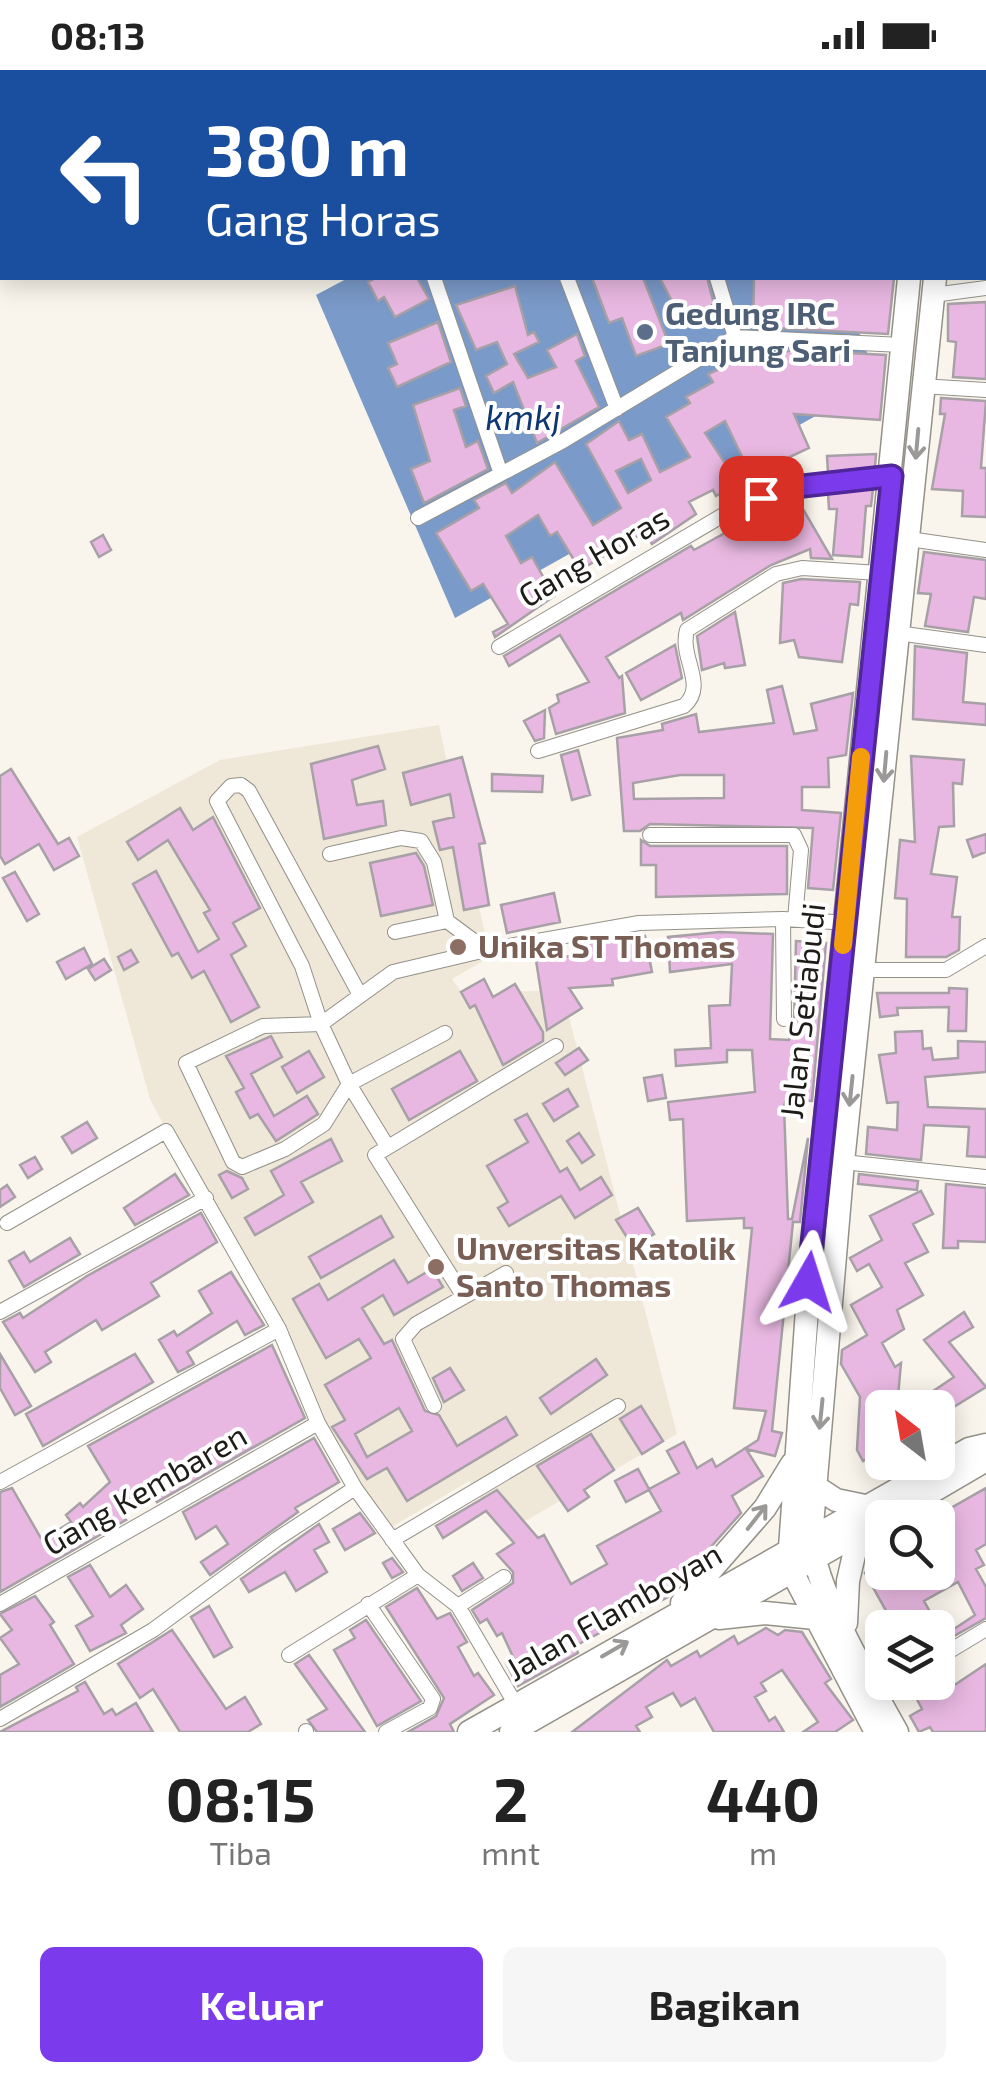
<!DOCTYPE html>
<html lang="id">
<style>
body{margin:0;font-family:"Exo 2",sans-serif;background:#f6f6f6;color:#222;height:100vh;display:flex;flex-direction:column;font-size:38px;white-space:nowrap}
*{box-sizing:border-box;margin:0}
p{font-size:32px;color:#767676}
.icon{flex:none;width:55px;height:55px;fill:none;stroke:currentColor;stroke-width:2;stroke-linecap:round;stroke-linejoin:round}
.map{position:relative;height:1662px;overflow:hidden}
.sheet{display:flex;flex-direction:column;background:#fff;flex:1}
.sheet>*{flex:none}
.guide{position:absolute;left:0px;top:0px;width:988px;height:210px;box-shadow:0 5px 25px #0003;background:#1a4fa0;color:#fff;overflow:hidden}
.needle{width:65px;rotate:329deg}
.controls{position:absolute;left:865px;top:1320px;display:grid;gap:20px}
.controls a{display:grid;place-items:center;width:90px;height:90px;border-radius:15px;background:#fff;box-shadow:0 5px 25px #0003;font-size:50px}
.pin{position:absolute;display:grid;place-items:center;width:85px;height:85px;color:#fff;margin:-42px;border-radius:20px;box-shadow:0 5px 15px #0006}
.me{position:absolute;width:110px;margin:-55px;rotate:6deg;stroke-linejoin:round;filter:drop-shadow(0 0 8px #0008)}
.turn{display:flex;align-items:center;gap:35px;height:210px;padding:0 40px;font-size:45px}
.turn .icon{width:130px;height:130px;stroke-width:2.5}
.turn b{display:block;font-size:70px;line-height:85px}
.eta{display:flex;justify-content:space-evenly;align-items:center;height:170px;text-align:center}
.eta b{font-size:60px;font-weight:700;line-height:70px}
.action{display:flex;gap:20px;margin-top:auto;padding:20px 40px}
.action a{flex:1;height:115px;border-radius:15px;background:#7c3aed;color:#fff;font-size:40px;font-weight:700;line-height:115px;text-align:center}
.action a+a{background:#f6f6f6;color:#222}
.status{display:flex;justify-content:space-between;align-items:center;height:70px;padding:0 50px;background:#fff;direction:ltr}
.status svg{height:28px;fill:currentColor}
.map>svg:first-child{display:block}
.built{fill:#efe7d8}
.water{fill:#7a9ac9}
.building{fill:#e9b8e2;stroke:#a7a0a6;stroke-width:2.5;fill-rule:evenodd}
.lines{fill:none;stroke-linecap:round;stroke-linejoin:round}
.minor-casing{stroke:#949189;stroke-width:16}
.primary-casing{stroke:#949189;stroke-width:25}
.trunk-casing{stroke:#949189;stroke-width:25}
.minor{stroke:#fff;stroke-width:14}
.primary{stroke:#fff;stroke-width:22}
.trunk{stroke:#fff;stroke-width:22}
.oneway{stroke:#9a9998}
.route-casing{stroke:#51269a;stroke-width:25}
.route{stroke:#7c3aed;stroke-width:18}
.slow{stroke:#f59e0b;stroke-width:18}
.service-dot{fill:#5c6f8a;stroke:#fff;stroke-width:4}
.education-dot{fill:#8d6e63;stroke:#fff;stroke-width:4}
.labels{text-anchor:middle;stroke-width:8;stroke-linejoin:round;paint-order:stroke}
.service-label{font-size:32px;font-weight:bold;fill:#4e5e75;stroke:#fff;text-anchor:start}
.street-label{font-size:32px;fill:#1e1c19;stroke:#fff}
.education-label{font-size:32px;font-weight:bold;fill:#785e54;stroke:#fff;text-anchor:start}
.water-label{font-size:35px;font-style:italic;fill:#0f3771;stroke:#fff}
</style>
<div class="status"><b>08:13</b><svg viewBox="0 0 49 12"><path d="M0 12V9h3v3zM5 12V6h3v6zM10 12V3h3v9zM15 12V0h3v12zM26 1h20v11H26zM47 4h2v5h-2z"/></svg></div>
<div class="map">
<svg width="986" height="1662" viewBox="0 0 986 1662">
<rect width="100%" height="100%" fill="#f9f5ec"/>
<path class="built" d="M439 655 490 887 452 909 469 932 507 922 562 920 677 1364 504 1463 469 1411 380 1464 150 1029 77 767 220 690Z"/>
<path class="water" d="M348 208H838L878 311 455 548 316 225Z"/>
<path class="building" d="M376 208H417L429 229 395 247 384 227 378 231 368 212Z
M592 208H643L669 274 636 286 622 248 609 253Z
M660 208H707L714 234 682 251Z
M754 208H894L888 264 753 257Z
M515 216 528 265 534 262 539 272 514 284 528 308 556 297 547 280 577 264 585 286 576 291 599 337 537 373 513 312 494 323 486 306 507 294 497 272 476 280 456 235Z
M986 232V309L953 307 956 272 948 271V234Z
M438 252 451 292 397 317 388 298 397 294 388 273Z
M792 280 886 285 880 350 794 344 809 378 779 392 784 399 756 416 725 351 705 363 738 413 716 426 713 420 689 432 696 444 652 474 645 462 580 500 557 462 550 466 538 445 506 466 521 493 532 487 554 526 495 567 493 562 508 554 483 514 471 521 436 463 479 438 474 430 506 413 512 423 555 392 593 455 621 438 586 374 619 351 629 370 642 364 660 402 690 387 666 347 690 333 686 327 713 312 708 304 760 281 763 287ZM641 389 651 410 628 423 616 401Z
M460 318 466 336 454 340 466 377 478 371 488 399 424 433 411 399 430 391 413 335Z
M941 328 986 331 981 398H986V447L962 446 963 421 932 419 945 344H940Z
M876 384 875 397 828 403 827 386Z
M873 419 871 436H866L862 487 833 485 837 439H829L828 424Z
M796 427 832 489 811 488 810 479 771 495 683 550 681 543 606 587 619 608 622 606 625 643 556 664 549 638 559 632 557 625 589 612 560 565 509 596 504 586 691 476 694 480 723 464 737 450Z
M103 465 111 480 99 487 91 472Z
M924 482 986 490V529L974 527 968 562 925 556 931 524 918 523Z
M801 509 860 512 858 535 850 534 842 592 799 587 794 570 780 573 783 513Z
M735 542 745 595 725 598 724 593 702 600 697 566Z
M675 575 682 608 641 630 626 603Z
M915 576 967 583 963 632 986 634V655L913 649Z
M782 616 794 664 817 660 811 634 853 623 846 685 828 688 829 717H802V740L841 743 833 820 808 818 813 758 650 754 640 761H624L617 668 663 660 662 654 696 644 699 662 774 653 767 620ZM680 705H724V728L634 729 633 713Z
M545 640 544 668 535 671 524 651Z
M378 676 385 699 352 710 357 735 383 731 386 755 324 769 311 694Z
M578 680 590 725 572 730 561 685Z
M911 686 964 690 962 714 953 713 954 756 939 757 931 804 957 807 952 847H960L959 880 946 887H906L907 829 895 828 900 770 915 772Z
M462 687 485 773 479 774 489 835 464 840 453 777 440 780 433 752 454 747 450 724 411 735 403 703Z
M11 699 58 774 69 768 79 786 54 800 39 774 5 794 0 786V706Z
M492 704 543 706 542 722 492 721Z
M180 738 193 760 213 747 260 838 233 853 246 876 231 885 259 937 231 952 204 901 192 908 178 883 172 886 133 814 156 801 198 882 219 869 204 843 210 840 168 770 138 790 127 772Z
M986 764V782L973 787 967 770Z
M641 770 650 776H787V824L656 827V795H641Z
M416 783 424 796 433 835 381 846 370 793Z
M15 802 39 844 27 851 3 808Z
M554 823 560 852 507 863 501 835Z
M720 862 773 864 770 969 789 970 794 953 796 871 826 873 812 1031 786 1030 784 1036 788 1149H792L808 1068 800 1152H793L772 1361 782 1363 775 1386 746 1379 763 1406 732 1426 741 1443 701 1488 681 1499 685 1506 668 1527 575 1576 578 1583 518 1616 506 1593 514 1589 502 1563 497 1566 487 1549 480 1553 472 1540 513 1513V1502L497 1484 514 1473 486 1441 443 1468 436 1456 497 1420 538 1468 544 1465 571 1514 607 1494 597 1476 661 1441 649 1420 626 1432 615 1411 638 1399 649 1419 679 1403 667 1381 684 1372 697 1398 712 1389 716 1397 758 1370 766 1341 734 1338 752 1158H744V1148L687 1151 683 1049 670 1050 668 1032 755 1022 752 980H727V992L676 996 675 980 711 978 709 936 730 935 732 894 670 902 668 867Z
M645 866 652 902 612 909 613 915 569 918 582 938 547 960 535 884 549 881 550 889 584 884 583 874Z
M84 878 92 894 66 909 57 892Z
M131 880 138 892 124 900 118 887Z
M104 889 111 900 95 910 88 899Z
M484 909 493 927 515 914 543 962V971L503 995 475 935 470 938 461 922Z
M949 918 967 919 966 961H948L949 937 897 938 898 945 880 947 877 923H949Z
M922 961 923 979 931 978 933 990 958 988V971L986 972V1002L925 1007 928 1037 986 1039V1087L967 1086 969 1057 924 1055 921 1090 866 1084 868 1057 897 1060 898 1032 887 1033 879 985 896 983 895 962Z
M271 966 282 987 251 1004 274 1046 307 1026 318 1044 276 1071 258 1044 250 1048 236 1022 244 1018 226 986Z
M579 978 588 990 565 1005 556 993Z
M309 981 324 1007 297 1023 282 997Z
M460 981 477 1011 409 1050 392 1019Z
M662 1005 666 1028 648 1031 644 1008Z
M568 1019 578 1036 554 1051 543 1034Z
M527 1044 560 1102 567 1098 580 1120 601 1107 612 1125 575 1148 561 1126 509 1156 498 1138 508 1132 487 1096 528 1072 515 1050Z
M87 1052 97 1068 72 1083 62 1067Z
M579 1063 594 1085 582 1093 567 1071Z
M331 1069 342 1091 301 1112 313 1132 255 1165 245 1148 284 1125 271 1101Z
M35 1087 42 1099 28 1108 20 1095Z
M227 1101 242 1108 248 1119 232 1128 219 1105Z
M175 1104 189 1125 135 1155 124 1138Z
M859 1104 918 1111 917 1120 858 1114Z
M946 1114 986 1118V1172L958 1171V1178H943Z
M7 1115 15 1127 0 1137V1120Z
M921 1121 933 1144 913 1154 928 1182 905 1193 923 1225 897 1240 904 1259 882 1273 895 1297 901 1293 897 1338H882V1380L863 1391 857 1380 860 1327 841 1294 842 1280 867 1265 851 1235 882 1217 869 1194 857 1201 850 1188 882 1170 870 1146Z
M638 1138 654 1164 633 1177 616 1150Z
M201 1143 217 1172 151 1213 159 1226 102 1260 96 1250 45 1282 51 1292 35 1302 3 1252 20 1243 23 1248 87 1206Z
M381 1146 393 1167 321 1208 309 1187Z
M70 1168 80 1184 24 1217 9 1191 24 1182 30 1192Z
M394 1190 408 1213 432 1199 443 1217 394 1245 383 1225 362 1238 384 1274 392 1270 425 1341 439 1345 457 1376 506 1347 517 1365 407 1431 387 1398 367 1409 332 1357 345 1350 325 1315 371 1288 359 1269 326 1288 293 1229 319 1214 328 1230ZM399 1338 412 1361 367 1387 355 1364Z
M231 1202 264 1255 245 1265 237 1251 187 1282 194 1294 178 1302 159 1270 174 1261 177 1266 212 1243 199 1221Z
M964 1242 973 1257 949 1272 986 1317 944 1343 938 1344V1338H908L954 1307 924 1270Z
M272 1275 305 1348 157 1432 152 1424 119 1442 126 1450 0 1522V1422L12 1418 42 1470 71 1452 66 1445 80 1433 83 1437 110 1412 88 1376Z
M0 1284 31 1336 15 1345 0 1318Z
M135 1284 153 1312 43 1376 26 1344Z
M596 1289 607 1305 551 1344 540 1328Z
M450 1298 464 1320 444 1332 433 1308Z
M641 1336 663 1371 642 1384 620 1349Z
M591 1364 614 1400 584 1420 589 1427 568 1441 537 1396Z
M314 1368 339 1412 295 1438 298 1442 210 1505 201 1492 228 1474 216 1456 196 1469 183 1442Z
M986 1418V1474L976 1480 984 1495 976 1499 986 1517V1548L945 1571 942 1567 975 1545 958 1512 924 1531 939 1558H915L908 1547 894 1555 865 1503 882 1493V1502H938V1471L945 1466 935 1447Z
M360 1443 375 1463 345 1480 333 1459Z
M319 1454 329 1472 314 1480 327 1502 296 1521 285 1502 249 1522 241 1509Z
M392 1488 403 1502 392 1508 383 1493Z
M473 1493 483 1508 462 1521 453 1506Z
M90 1495 110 1527 126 1515 143 1539 121 1555 126 1563 90 1581 76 1556 93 1546 68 1507Z
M417 1518 437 1549 450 1543 467 1572 458 1577 474 1606 478 1603 494 1625 450 1654 454 1662H408L436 1646 444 1628 386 1537Z
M35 1526 54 1552 50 1555 74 1594 0 1637V1605L19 1594 0 1568 12 1560 0 1544Z
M209 1536 232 1577 214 1587 191 1547Z
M366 1550 421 1631 377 1656 334 1580 355 1568 350 1560Z
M766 1558 778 1565 785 1560 802 1562 831 1609 825 1613 853 1650 835 1662H803L818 1652 782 1600 761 1613 766 1621 755 1627 769 1651 775 1647 784 1662H714L695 1628 681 1636 673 1623 646 1637 652 1647 636 1656 640 1662H572L667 1590 671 1596 697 1581 700 1587 734 1566 738 1574Z
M172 1560 226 1639 245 1627 261 1654 248 1662H180L153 1619 140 1628 118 1594Z
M882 1571V1602L869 1578Z
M309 1585 365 1662H317L308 1650 327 1639 295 1594Z
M986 1594V1662H933L930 1657 919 1662 910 1646 922 1639 908 1612H938L941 1598 953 1616Z
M85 1612 104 1644 112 1639 116 1645 136 1633 153 1662H0L78 1621 76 1617Z"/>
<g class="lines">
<defs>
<path id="minor" d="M419 2 423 0
M739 2 742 0
M434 208 501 404
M567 208 617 339
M717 208 735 267
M933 225 986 218
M921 316 986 320
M418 448 563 371 735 267 902 275
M909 469 986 480
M897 563 986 575
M499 577 730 441 794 417 892 406
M538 681 684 636C708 615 679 588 687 560L776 504 802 498 879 503
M650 765H794L801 780 795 849
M330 784 401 768 421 771 434 792 447 851 486 880
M783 849 784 949
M395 862 447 851
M864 900H946L986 876
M360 925 249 721 241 715 231 716 217 731 302 896 321 954 263 956 186 993 233 1092 242 1097 285 1079 324 1054 349 1014 445 963
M387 1076 349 1014 321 954 393 902 486 880 639 853 783 849 850 853
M843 1092 986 1107
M7 1153 166 1061 279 1259 318 1353 355 1418 418 1505 458 1536 516 1635
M464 1227 375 1085 556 976
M0 1242 206 1128
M434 1336 403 1269 416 1254 506 1203
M0 1412 279 1259
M392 1470 618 1336
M0 1534 318 1353
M368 1534 433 1629 430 1638 386 1662
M458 1536 504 1507
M289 1585 418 1505
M938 1588 986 1559
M876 1625 897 1612
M0 1649 153 1560 277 1469 355 1418
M306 1661V1662"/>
<path id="primary" d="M956 2V0
M813 1415 836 1430 865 1436
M887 1448 986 1390
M682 1533 765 1438 792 1394
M719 1548 765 1543 815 1548
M846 1553 848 1511 859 1463
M469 1662 969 1379 986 1375
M511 1662 882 1450
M876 1662 791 1500 790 1478 809 1212 909 208
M897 1662C870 1613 815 1521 811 1467L843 1092 935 208"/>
<path id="trunk" d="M910 0 911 2
M940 0 943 2
M985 34H986
M985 85H986"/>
</defs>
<use href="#minor" class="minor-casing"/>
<use href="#primary" class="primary-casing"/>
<use href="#trunk" class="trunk-casing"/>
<use href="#minor" class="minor"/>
<use href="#primary" class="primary"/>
<use href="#trunk" class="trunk"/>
</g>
<defs><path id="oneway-shaft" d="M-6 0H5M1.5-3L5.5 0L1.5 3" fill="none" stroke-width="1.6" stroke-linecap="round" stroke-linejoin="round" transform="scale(2.5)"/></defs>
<g class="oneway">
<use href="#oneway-shaft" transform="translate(917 374) rotate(95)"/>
<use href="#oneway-shaft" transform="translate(885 697) rotate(95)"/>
<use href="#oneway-shaft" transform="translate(851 1021) rotate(96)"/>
<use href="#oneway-shaft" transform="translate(821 1344) rotate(96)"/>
<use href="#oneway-shaft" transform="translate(757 1447) rotate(-52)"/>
<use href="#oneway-shaft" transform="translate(615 1579) rotate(-30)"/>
</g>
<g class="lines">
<defs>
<path id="route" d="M761 428 794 417 892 406 808 1212"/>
</defs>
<use href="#route" class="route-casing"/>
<use href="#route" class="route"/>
<path class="slow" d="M843 875 861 687"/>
</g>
<circle class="service-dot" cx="645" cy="262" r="10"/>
<g class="education-dot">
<circle cx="458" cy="877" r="10"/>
<circle cx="436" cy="1197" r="10"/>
</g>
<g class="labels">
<g class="service-label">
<text x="665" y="255">Gedung IRC<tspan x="665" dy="37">Tanjung Sari</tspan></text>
</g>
<g class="street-label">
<text transform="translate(594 487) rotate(-30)" y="11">Gang Horas</text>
<text transform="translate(803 941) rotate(-84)" y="11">Jalan Setiabudi</text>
<text transform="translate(145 1420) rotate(-30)" y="11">Gang Kembaren</text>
<text transform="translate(614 1542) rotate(-30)" y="11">Jalan Flamboyan</text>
</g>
<g class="education-label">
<text x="478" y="888">Unika ST Thomas</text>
<text x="456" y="1190">Unversitas Katolik<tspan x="456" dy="37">Santo Thomas</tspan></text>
</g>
<g class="water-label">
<text x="523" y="360">kmkj</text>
</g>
</g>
</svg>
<div class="controls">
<a><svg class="needle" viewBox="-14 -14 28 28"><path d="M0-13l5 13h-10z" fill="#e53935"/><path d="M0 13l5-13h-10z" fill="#767676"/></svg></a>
<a><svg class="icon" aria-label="search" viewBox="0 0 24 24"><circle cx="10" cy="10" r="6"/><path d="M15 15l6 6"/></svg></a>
<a><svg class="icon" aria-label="layers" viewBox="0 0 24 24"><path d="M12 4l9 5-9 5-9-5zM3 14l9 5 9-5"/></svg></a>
</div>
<div class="pin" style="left:761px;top:428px;background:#d93025"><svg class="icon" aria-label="arrive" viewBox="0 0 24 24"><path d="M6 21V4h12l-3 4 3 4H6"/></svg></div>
<svg class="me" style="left:808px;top:1212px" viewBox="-20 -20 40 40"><path d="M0-17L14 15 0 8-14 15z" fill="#7c3aed" stroke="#fff" stroke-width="4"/></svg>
<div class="guide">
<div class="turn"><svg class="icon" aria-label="left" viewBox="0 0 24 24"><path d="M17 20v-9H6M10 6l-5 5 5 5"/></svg><div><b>380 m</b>Gang Horas</div></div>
</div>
</div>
<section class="sheet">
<div class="eta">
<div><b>08:15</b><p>Tiba</p></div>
<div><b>2</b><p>mnt</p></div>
<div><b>440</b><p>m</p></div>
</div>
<div class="action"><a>Keluar</a><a>Bagikan</a></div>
</section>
